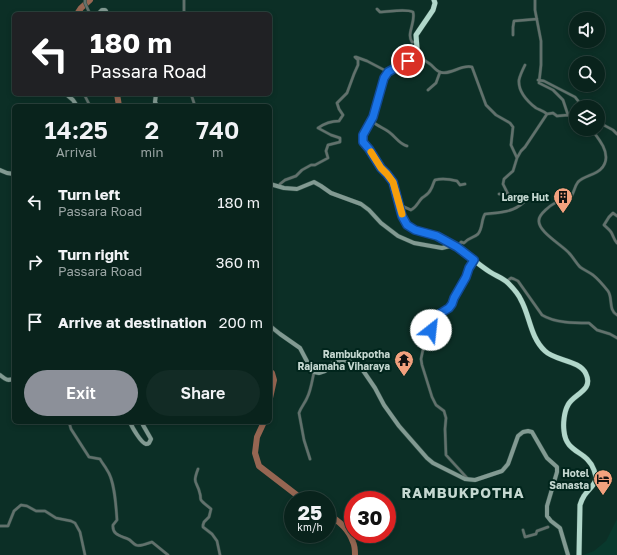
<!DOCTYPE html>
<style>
body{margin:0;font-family:"Golos Text",sans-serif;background:#122b25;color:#f1f3f6;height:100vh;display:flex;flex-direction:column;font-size:15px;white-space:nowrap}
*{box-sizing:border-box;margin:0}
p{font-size:13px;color:#99a4a3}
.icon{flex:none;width:22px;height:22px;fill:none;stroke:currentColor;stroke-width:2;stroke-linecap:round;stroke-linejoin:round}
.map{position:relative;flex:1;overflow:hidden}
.panel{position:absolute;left:12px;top:104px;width:260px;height:320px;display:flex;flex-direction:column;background:#09231c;border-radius:6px;box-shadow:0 2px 6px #0003,0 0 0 1px #29403b}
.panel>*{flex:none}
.banner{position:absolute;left:12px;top:12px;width:260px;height:84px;border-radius:6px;box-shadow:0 2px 6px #0003,0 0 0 1px #29403b;background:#202124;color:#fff;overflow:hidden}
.fabs{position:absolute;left:569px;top:12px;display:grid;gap:8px}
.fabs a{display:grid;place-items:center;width:36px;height:36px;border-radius:50%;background:#09231c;box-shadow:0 2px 6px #0003,0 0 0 1px #29403b;font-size:20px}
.speed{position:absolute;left:284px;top:491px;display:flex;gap:8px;font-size:20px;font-weight:700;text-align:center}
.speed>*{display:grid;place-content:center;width:52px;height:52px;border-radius:50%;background:#09231c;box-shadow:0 2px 6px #0003,0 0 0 1px #29403b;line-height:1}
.speed small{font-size:10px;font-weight:400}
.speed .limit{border:6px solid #d22;background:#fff;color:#111}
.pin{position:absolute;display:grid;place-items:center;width:34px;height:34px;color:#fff;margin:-17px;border:2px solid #fff;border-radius:50%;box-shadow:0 1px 4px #0007}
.me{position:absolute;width:44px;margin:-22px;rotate:29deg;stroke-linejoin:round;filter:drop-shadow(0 0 3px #0008)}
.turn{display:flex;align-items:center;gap:14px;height:84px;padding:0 12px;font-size:18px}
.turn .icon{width:52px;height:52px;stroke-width:2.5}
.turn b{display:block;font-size:28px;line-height:34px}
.eta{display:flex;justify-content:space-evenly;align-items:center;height:68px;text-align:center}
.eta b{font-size:24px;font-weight:600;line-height:28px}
.button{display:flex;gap:8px;margin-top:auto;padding:8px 12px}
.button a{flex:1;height:46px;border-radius:24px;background:#8c9099;color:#fff;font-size:16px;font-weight:600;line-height:46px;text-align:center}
.button a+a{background:#122b25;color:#f1f3f6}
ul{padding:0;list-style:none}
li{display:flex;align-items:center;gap:12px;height:60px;padding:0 12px}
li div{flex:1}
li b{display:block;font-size:15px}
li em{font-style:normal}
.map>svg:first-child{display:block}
.built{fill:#09392d}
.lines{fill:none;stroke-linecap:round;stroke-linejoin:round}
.river{stroke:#966652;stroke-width:6}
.street-casing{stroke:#294a41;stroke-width:3.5}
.secondary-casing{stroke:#294a41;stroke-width:5}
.highway-casing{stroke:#294a41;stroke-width:6}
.street{stroke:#62716c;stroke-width:2.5}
.secondary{stroke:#829a92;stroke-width:4}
.highway{stroke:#b1d7ca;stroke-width:5}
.route-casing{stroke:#114b97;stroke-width:10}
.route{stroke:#1a73e8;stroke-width:7}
.slow{stroke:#f59e0b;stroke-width:7}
.labels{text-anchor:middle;stroke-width:4;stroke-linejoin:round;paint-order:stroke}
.poi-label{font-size:10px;font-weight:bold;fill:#c4d7d0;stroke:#01251c;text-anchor:end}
.district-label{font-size:14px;font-weight:bold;letter-spacing:1px;fill:#c4d7d0;stroke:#01251c}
</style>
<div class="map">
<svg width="617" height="555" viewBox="0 0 617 555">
<rect width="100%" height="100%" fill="#0c2f26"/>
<path class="built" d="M617 519V555H583L594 551 606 541Z"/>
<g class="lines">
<path class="river" d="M77 14 81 8 90 0
M117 94 119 106
M270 371 272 373 274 380 270 398
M264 422 257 437 255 453 259 466 298 496 304 500
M327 514C338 520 349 530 353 542 355 546 355 551 355 555"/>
<defs>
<path id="street" d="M85 0V3L90 14
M184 0V14
M535 0V10L541 41V65L539 83 553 90 563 100 568 115 576 119
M377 9 380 12C389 12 405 8 413 12 416 22 406 34 412 42H416
M513 35V27L514 21 537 19
M417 51 419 56C422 59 426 61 430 64 433 66 436 71 440 72 450 76 461 64 472 67L486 105 496 115 510 123 513 127 511 145 517 158 513 171 504 179 503 184 508 194H499
M356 57 367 61 388 72
M525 65C523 69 520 75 519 80 518 92 527 101 536 108 540 110 544 111 547 114
M538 80 544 81 575 97 583 107
M428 90 436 83 440 72
M84 94 90 106
M191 94 195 106
M372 121C377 126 384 128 389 132 396 137 399 144 407 146
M598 122 613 130 617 134
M590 129C596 134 599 139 603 146 608 156 607 166 597 172 590 176 583 177 578 182 574 187 574 194 570 198 566 202 559 200 555 203 551 205 539 214 539 220 537 231 562 245 569 253 573 257 576 263 580 267 584 270 589 272 593 275 598 279 604 286 608 291 613 298 608 310 617 315
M517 158 521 151 525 147 547 114 553 113 557 116 568 115
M280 184 285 180 296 176 302 170 311 165H315L328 158 326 151 328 145 340 142V138L331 135 318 128C325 123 331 121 339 121L343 115 339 109 337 103 347 93 354 74 358 65V60L355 57
M400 205 411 210C417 207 418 202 422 198 426 195 429 194 431 189 433 186 433 183 435 180 443 178 449 179 457 181L460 185 465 184
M617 216 613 213 609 217 604 225C606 227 609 229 611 232 613 235 614 240 617 243
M457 247 461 242 464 243C469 237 474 238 478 234 483 228 481 220 485 214 499 213 514 212 524 202V201C520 196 514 197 508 194
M507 281 511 278 514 279 518 281 542 315C555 323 574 323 589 323L597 330 610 334 617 338
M69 422 71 429 89 457 100 459C102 463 105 466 107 470 115 481 116 507 117 520L113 525C112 535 121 536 128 539 131 540 133 544 136 545 140 547 148 543 152 542L168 555
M310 459 304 440 299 413C301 407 305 403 307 398 311 390 312 381 314 372
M198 469C192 485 197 480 200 494 201 497 200 498 201 500 203 503 208 506 211 509L209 517 204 522 203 525V527L212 534 217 541 220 555
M468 479 446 455 445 429 446 418 444 411 436 405 432 397 422 365 421 359 425 340 431 330 436 316 449 308 452 304 454 298 466 277 469 268 474 260
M0 526H8L14 511 21 505 27 506 36 511H45L56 518 71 521 75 523 80 532 85 555
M523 530 525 537 536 534 537 531 548 527"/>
<path id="secondary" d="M98 14 102 10H105L106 11 105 14
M66 94 73 100 77 106
M156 94 155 102 157 106
M0 170 7 173 14 174
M270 184 284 188 297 189 314 182 321 186 331 193 361 204 369 210 381 223 398 236 414 243 442 248 454 245
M270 326 280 334 300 348 311 369 314 372 319 373 325 371 333 363 337 361 343 360 352 362 357 365 362 369 375 388 384 405 399 426 427 458 433 463 465 479 475 480 502 471 508 464 518 436 523 432 528 431 532 432 547 458 557 467V472L547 506V516L551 521 560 528 568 555
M0 375C5 379 8 382 14 378
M130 422C132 427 141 443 146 444 147 444 148 444 149 443L151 439 143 425 142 422"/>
<path id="highway" d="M434 0 435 3 433 10 416 35 417 48 414 56 388 72 384 78C380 91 378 106 373 119 370 124 363 131 363 137 363 139 363 141 364 143 365 145 368 148 369 150 373 156 376 162 381 168 384 173 390 176 393 182 398 192 399 220 409 227 417 232 428 232 437 236 457 245 472 260 490 272 496 276 503 278 508 283 513 288 518 293 521 300 530 316 530 337 545 351 555 361 580 360 586 374 594 391 573 394 568 405 564 412 563 424 564 431 566 454 587 450 594 470 595 473 596 476 596 479 595 485 587 491 584 496 582 499 581 502 580 505L579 555"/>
</defs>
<use href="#street" class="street-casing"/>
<use href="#secondary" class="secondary-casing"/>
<use href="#highway" class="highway-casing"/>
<use href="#street" class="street"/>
<use href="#secondary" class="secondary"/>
<use href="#highway" class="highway"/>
</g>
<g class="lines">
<defs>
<path id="route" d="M408 61 388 72 384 78 373 117 363 135V142L369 149 381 168 387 174 393 182 402 216 407 225 415 230 437 236 457 247 474 260 469 268 466 277 454 298 452 304 449 308 436 316 431 330"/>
</defs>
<use href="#route" class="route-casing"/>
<use href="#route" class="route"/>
<path class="slow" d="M371 152 381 168 387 174 393 182 402 214"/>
</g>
<defs>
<symbol id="building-pin" viewBox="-11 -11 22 30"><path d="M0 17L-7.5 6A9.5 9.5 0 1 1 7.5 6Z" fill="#f2a17e" stroke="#01251c"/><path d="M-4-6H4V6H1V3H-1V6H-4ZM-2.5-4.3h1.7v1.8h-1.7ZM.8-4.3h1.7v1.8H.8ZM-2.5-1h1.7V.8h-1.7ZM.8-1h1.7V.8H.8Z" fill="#111"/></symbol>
<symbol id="temple-pin" viewBox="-11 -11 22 30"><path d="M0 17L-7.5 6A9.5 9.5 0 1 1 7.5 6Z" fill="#f2a17e" stroke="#01251c"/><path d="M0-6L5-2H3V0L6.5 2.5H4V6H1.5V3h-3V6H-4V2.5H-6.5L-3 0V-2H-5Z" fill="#111"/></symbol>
<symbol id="hotel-pin" viewBox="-11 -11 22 30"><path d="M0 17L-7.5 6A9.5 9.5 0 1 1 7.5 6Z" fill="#f2a17e" stroke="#01251c"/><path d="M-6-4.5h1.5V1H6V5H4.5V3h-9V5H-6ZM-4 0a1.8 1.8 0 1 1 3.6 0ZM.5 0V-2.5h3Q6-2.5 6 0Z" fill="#111"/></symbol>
</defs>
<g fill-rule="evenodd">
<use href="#building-pin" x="552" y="186" width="22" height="30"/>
<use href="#temple-pin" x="393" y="349" width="22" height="30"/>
<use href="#hotel-pin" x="592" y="468" width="22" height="30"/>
</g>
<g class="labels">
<g class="poi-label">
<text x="549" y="201">Large Hut</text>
<text x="390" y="358">Rambukpotha<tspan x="390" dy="12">Rajamaha Viharaya</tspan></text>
<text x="589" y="477">Hotel<tspan x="589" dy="12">Sanasta</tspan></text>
</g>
<g class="district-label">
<text x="463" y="498">RAMBUKPOTHA</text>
</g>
</g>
</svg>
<div class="fabs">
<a><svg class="icon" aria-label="sound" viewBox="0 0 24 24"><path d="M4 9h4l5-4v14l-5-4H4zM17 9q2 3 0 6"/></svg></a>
<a><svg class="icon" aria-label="search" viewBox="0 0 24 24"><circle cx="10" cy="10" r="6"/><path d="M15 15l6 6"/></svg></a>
<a><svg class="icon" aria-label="layers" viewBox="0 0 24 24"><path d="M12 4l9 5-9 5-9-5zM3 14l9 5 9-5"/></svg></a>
</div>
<div class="speed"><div>25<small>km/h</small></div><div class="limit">30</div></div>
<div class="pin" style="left:408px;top:61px;background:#d93025"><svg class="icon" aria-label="arrive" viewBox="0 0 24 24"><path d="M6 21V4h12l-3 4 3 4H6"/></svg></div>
<svg class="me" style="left:431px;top:330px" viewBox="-20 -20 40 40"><circle r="19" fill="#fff"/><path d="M0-13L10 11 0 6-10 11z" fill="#1a73e8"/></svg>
<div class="banner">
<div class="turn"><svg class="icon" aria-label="left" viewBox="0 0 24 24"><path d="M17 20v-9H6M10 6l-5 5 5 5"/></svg><div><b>180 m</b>Passara Road</div></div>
</div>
<section class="panel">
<div class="eta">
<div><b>14:25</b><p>Arrival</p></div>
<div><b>2</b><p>min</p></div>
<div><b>740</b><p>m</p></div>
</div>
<ul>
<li><svg class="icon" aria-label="left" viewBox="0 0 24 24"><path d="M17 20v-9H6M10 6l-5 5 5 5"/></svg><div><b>Turn left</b><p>Passara Road</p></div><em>180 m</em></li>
<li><svg class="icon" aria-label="right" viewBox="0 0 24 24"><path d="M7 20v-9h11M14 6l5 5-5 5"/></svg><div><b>Turn right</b><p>Passara Road</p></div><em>360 m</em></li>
<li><svg class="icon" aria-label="arrive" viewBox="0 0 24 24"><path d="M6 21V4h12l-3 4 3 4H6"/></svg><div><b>Arrive at destination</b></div><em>200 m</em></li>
</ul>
<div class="button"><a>Exit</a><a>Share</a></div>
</section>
</div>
